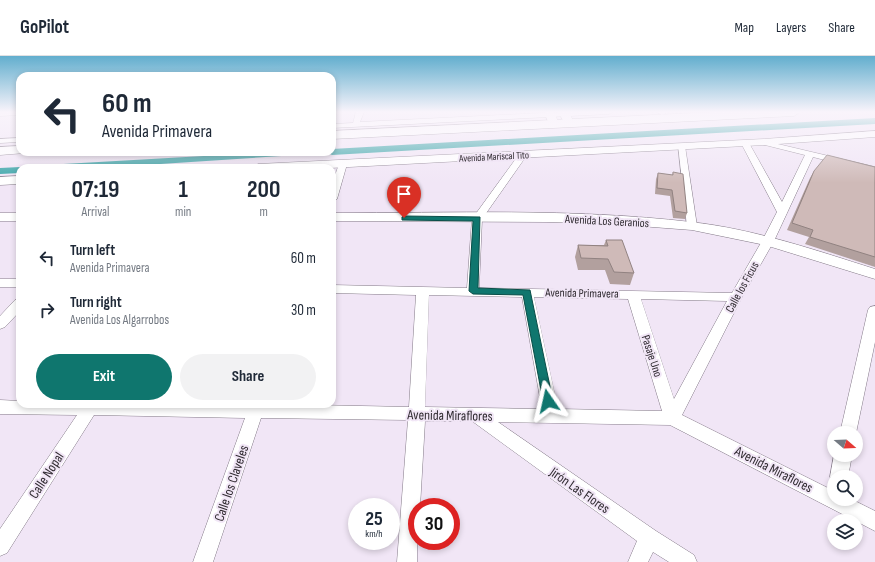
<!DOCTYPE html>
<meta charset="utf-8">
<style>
body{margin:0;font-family:"Sofia Sans Condensed",sans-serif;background:#f2f2f3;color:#1f2937;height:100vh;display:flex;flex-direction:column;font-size:15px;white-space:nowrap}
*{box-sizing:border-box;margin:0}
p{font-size:13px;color:#747a83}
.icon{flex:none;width:22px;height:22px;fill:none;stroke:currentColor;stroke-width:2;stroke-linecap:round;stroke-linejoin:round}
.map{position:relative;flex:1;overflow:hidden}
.panel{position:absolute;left:16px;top:108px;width:320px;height:244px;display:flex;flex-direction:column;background:#fff;border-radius:12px;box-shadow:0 2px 6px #0003}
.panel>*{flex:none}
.hud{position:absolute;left:16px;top:16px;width:320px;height:84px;border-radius:12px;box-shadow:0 2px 6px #0003;background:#fff;color:#1f2937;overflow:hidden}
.needle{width:26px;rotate:109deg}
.buttons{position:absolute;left:827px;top:370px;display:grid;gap:8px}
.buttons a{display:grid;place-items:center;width:36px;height:36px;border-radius:50%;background:#fff;box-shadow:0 2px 6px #0003;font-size:20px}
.speed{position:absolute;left:348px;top:442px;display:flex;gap:8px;font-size:20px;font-weight:700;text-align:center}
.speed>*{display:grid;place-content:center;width:52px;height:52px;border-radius:50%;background:#fff;box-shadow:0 2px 6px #0003;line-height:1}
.speed small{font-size:10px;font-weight:400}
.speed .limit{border:6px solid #d22;background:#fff;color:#111}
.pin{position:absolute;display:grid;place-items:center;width:34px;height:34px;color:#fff;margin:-41px -17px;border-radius:50% 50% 50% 0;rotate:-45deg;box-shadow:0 0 4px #0007}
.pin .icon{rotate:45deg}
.me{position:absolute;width:44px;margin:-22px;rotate:349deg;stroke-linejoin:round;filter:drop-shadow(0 0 3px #0008)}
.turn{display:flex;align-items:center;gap:14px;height:84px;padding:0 20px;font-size:18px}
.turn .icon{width:52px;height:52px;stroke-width:2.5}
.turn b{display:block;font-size:28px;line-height:34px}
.eta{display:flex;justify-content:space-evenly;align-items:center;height:68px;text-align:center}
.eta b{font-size:24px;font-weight:700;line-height:28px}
.button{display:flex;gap:8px;margin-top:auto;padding:8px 20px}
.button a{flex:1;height:46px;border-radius:24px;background:#0f766e;color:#fff;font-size:16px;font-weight:700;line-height:46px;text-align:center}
.button a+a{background:#f2f2f3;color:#1f2937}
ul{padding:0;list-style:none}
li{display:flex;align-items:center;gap:12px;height:52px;padding:0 20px}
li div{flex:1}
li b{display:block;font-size:15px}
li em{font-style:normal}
header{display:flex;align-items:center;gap:24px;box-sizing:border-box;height:56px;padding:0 20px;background:#fff;border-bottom:1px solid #e0e1e3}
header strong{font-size:19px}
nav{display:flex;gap:22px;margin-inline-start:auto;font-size:14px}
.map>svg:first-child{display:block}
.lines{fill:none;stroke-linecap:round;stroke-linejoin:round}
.canal{fill:#3aa5a8;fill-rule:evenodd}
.street-casing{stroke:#847a88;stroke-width:1}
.secondary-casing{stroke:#847a88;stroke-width:1}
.highway-casing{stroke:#847a88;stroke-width:1}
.street{fill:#fff;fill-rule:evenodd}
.secondary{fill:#fff;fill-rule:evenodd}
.highway{fill:#fff;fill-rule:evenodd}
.wall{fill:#b2a09e}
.building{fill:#cfbab8;stroke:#918281}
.route{fill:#0f766e;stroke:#0a4d48}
.labels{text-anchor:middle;stroke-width:4;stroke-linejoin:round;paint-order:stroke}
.far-street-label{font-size:10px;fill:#302b31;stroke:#f1e6f6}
.street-label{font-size:12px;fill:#302b31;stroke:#f1e6f6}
.near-street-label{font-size:14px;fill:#302b31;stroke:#f1e6f6}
</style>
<header>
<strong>GoPilot</strong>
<nav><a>Map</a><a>Layers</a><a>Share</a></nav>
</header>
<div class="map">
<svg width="875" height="506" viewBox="0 0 875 506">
<rect width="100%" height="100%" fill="#f1e6f6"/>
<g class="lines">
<path class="canal" d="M875 62V68L332 99 328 97 99 112H41L46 109 272 96H332V93Z
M20 111 24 112H20V117L0 118V112Z"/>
<defs>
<path id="street" d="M0 56H20V59L0 60Z
M356 56H364L360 66 562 56H613L609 58 332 72V68L353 67Z
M657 56H665L666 57 662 59Z
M20 82V86L0 87V83Z
M761 84 875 111V117L813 101 774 185 742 241 682 359 834 435V443H851L875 455V475L670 369 498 366 656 475 694 499 697 506H669L653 496 648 506H628L637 485 472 365H425L420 451H417V506H397L408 364 261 362 213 506H193L245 362 94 359 7 497 0 500V473L77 359 0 358V344L20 345V348H266L409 351 416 239 332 237V229L467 232 472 163 520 97 523 96 527 99 482 163 479 232 732 237 762 185 777 156 741 87 745 85 749 87 782 146 805 99 761 88ZM429 239 522 241 542 353 425 351ZM534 241 628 243 662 355 558 353ZM641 243 727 245 674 343Z
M678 88H681L685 90 697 170 692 173 687 170Z
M343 105 347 108 337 143 332 146V128L339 108Z
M0 223H20V231H0Z
M20 243V255L5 271 0 273V260L15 244Z
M875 250V286L856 377H840L868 254 870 251Z
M834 399H852L848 421H834V427L830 421Z"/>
<path id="secondary" d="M544 56H554L559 68 558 70H550Z
M559 56H569L574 67 573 69H565Z
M875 75V81L764 89 330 112H252L258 108 764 83Z
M20 120V128L0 129V121Z
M0 157H20V165H0Z
M332 157C451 157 572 152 691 166 754 173 815 194 875 213V223L765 189 692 174 613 168 547 166 332 165Z"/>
<path id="highway" d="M715 56H800L794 60 332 83V75Z
M20 90V96L25 97 0 99V91Z"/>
</defs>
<use href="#street" class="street-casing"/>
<use href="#secondary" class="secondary-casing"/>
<use href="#highway" class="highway-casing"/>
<use href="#street" class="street"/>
<use href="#secondary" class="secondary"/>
<use href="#highway" class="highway"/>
</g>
<path class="wall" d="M875 111V211L805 188 809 181 787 174 810 122 814 115Z
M673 116 687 157 685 163 673 162 670 140 655 138 656 123 658 117 672 119Z
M606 184 634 217 630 229 610 228 605 214H578L575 201 578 189H604Z"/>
<path class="building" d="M827 99 875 111V201L810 181 813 174 792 167 814 115Z
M673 116 683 118 687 157 675 155 672 134 657 132 658 117 673 119Z
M606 184H622L634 217 614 216 608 203 581 202 578 189 608 190Z"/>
<linearGradient id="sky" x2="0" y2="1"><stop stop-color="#62aece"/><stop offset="0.44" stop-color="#f9f4fb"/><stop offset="1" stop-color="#f9f4fb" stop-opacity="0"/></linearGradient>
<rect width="875" height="127" fill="url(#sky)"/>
<path class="route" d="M404 160 480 161 478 232 530 234 553 345 552 348H544L543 345 523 239 473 238 469 235 473 165 402 164V161Z"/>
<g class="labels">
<g class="far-street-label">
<text transform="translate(494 100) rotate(-3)" y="4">Avenida Mariscal Tito</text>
</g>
<g class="street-label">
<text transform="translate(607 165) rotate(3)" y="4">Avenida Los Geranios</text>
<text transform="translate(742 231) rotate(-61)" y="4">Calle los Ficus</text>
<text transform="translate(582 237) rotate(1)" y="4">Avenida Primavera</text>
<text transform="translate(652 300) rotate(72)" y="4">Pasaje Uno</text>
</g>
<g class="near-street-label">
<text transform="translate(450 359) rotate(1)" y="5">Avenida Miraflores</text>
<text transform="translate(774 413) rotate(27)" y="5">Avenida Miraflores</text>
<text transform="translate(46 419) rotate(-57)" y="5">Calle Nopal</text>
<text transform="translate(231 427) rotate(-71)" y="5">Calle los Claveles</text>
<text transform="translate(580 434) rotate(35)" y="5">Jirón Las Flores</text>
</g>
</g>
</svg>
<div class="buttons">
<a><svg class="needle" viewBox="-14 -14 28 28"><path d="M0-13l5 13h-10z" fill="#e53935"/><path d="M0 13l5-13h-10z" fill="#747a83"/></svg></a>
<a><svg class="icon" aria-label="search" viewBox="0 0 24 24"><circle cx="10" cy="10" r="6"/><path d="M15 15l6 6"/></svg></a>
<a><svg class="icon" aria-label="layers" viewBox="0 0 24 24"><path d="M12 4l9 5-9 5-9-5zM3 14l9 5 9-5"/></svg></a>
</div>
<div class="speed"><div>25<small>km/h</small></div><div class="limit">30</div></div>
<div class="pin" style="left:404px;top:162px;background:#d93025"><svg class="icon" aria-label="arrive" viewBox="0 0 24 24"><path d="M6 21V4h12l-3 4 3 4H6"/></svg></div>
<svg class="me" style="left:548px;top:345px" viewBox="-20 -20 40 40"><path d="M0-17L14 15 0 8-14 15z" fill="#0f766e" stroke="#fff" stroke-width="4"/></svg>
<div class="hud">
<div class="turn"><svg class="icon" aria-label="left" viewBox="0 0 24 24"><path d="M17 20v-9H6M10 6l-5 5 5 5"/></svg><div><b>60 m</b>Avenida Primavera</div></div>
</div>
<section class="panel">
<div class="eta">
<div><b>07:19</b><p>Arrival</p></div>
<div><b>1</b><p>min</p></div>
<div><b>200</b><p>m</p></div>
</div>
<ul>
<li><svg class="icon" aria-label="left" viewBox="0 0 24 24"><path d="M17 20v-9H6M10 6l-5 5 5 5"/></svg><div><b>Turn left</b><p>Avenida Primavera</p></div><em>60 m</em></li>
<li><svg class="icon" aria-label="right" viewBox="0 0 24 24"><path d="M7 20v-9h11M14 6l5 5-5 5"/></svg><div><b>Turn right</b><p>Avenida Los Algarrobos</p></div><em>30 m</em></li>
</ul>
<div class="button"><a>Exit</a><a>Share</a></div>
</section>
</div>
